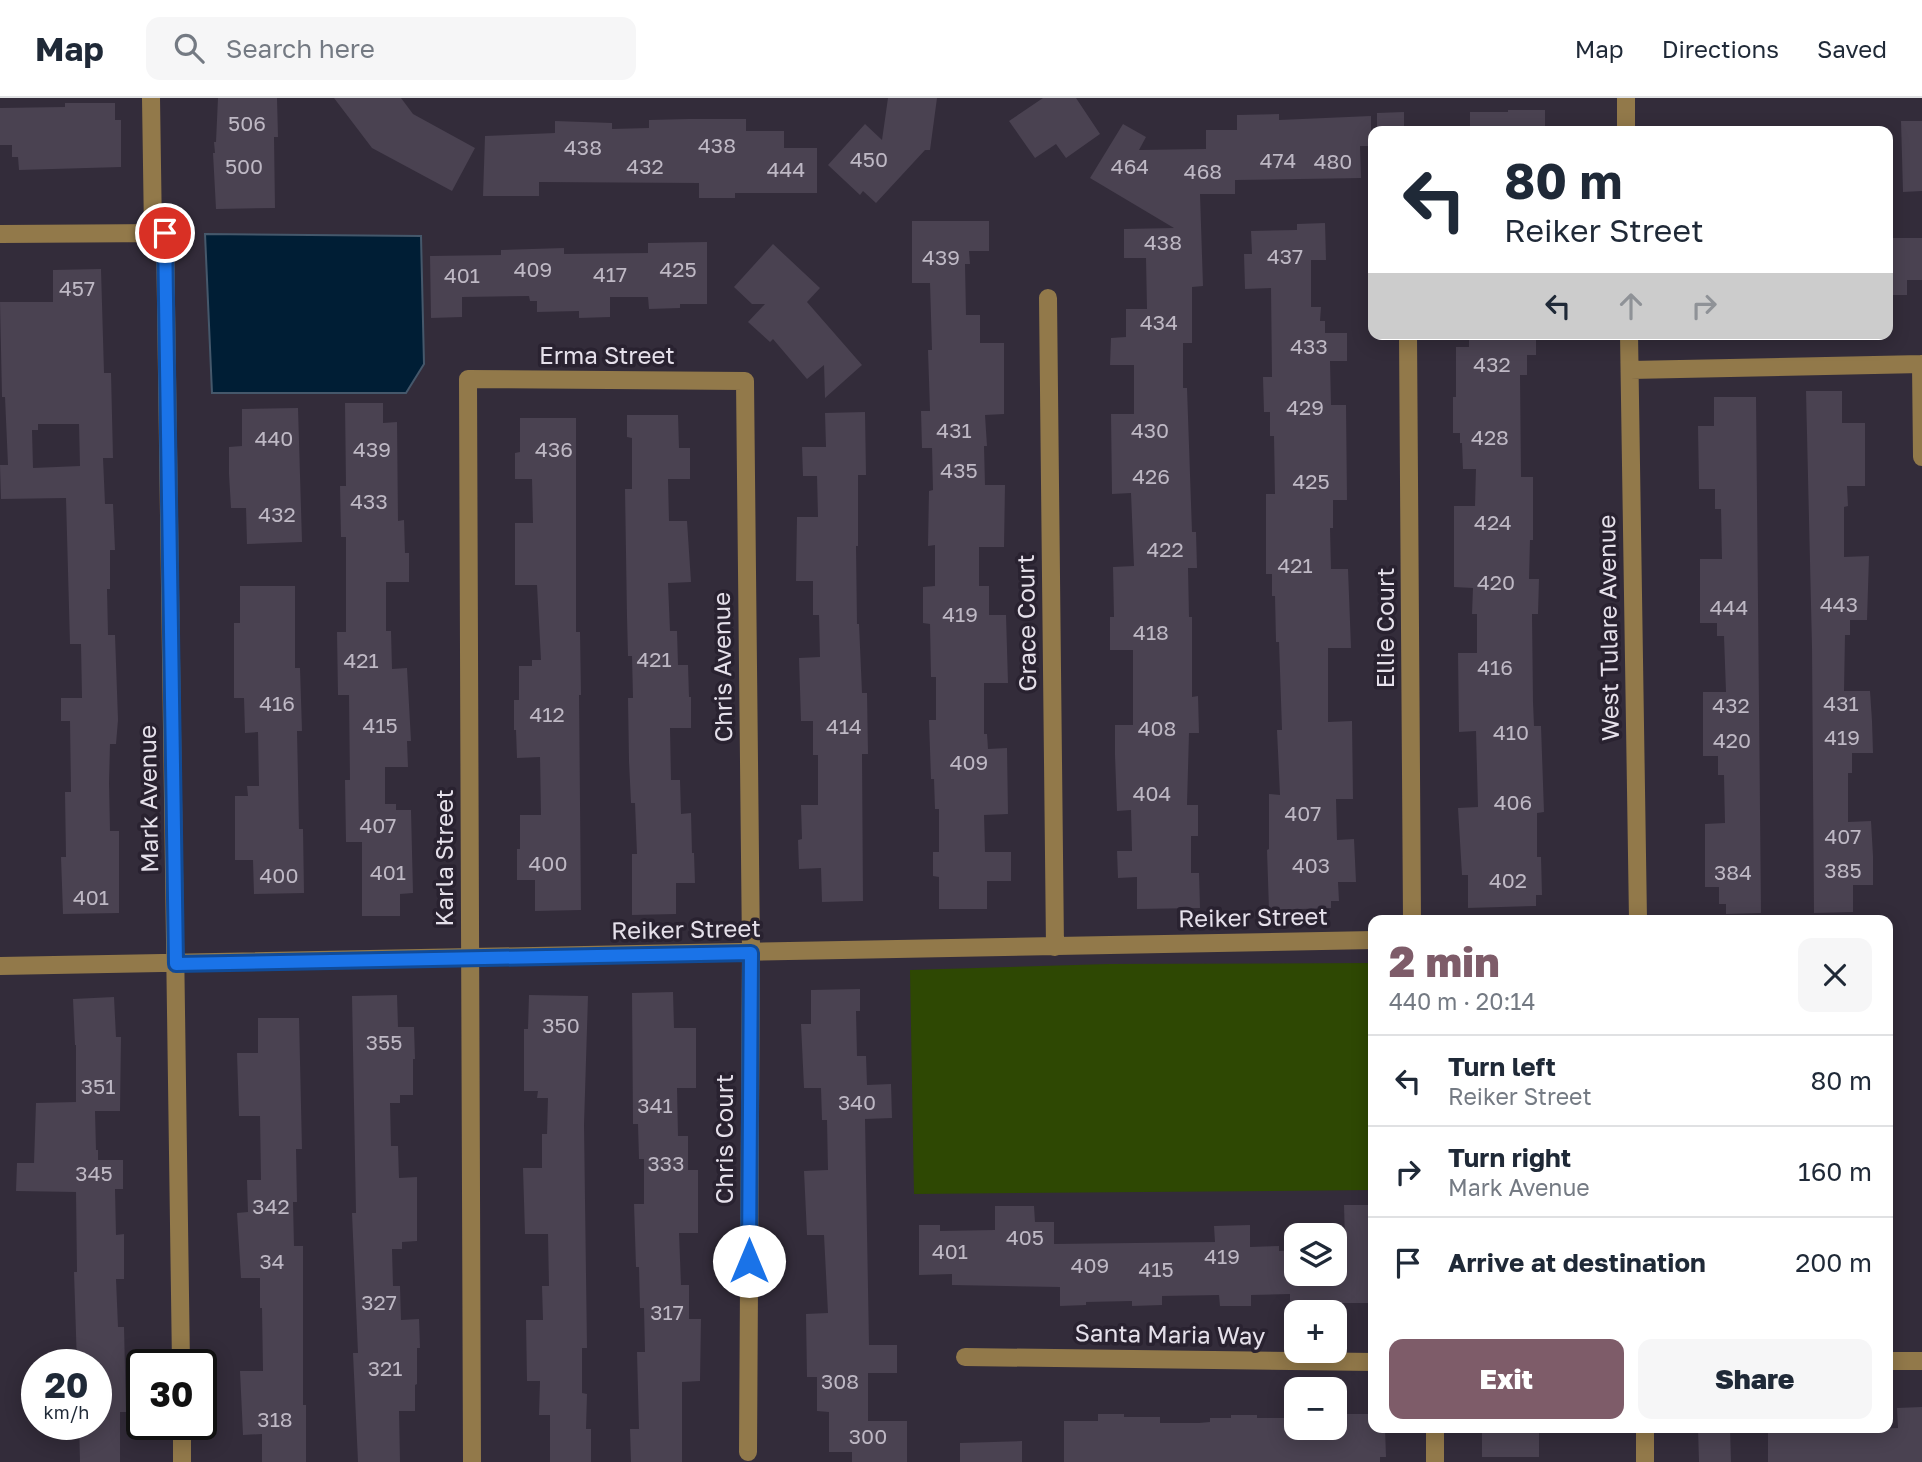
<!DOCTYPE html>
<meta charset="utf-8">
<style>
body{margin:0;font-family:"Golos Text",sans-serif;background:#f6f6f7;color:#1f2937;height:100vh;display:flex;flex-direction:column;font-size:26px;white-space:nowrap}
*{box-sizing:border-box;margin:0}
p{font-size:23px;color:#747a83}
.icon{flex:none;width:38px;height:38px;fill:none;stroke:currentColor;stroke-width:2;stroke-linecap:round;stroke-linejoin:round}
.map{position:relative;flex:1;overflow:hidden}
.side{position:absolute;left:1368px;top:817px;width:525px;height:518px;display:flex;flex-direction:column;background:#fff;border-radius:14px;box-shadow:0 4px 18px #0003}
.side>*{flex:none}
.guide{position:absolute;left:1368px;top:28px;width:525px;height:214px;border-radius:14px;box-shadow:0 4px 18px #0003;background:#fff;color:#1f2937;overflow:hidden}
.tools{position:absolute;left:1284px;top:1125px;display:grid;gap:14px}
.tools a{display:grid;place-items:center;width:63px;height:63px;border-radius:14px;background:#fff;box-shadow:0 4px 18px #0003;font-size:35px}
.speed{position:absolute;left:21px;top:1251px;display:flex;gap:14px;font-size:35px;font-weight:700;text-align:center}
.speed>*{display:grid;place-content:center;width:91px;height:91px;border-radius:50%;background:#fff;box-shadow:0 4px 18px #0003;line-height:1}
.speed small{font-size:18px;font-weight:400}
.speed .limit{border:4px solid #111;border-radius:10px;background:#fff;color:#111}
.pin{position:absolute;display:grid;place-items:center;width:60px;height:60px;color:#fff;margin:-30px;border:4px solid #fff;border-radius:50%;box-shadow:0 2px 7px #0007}
.me{position:absolute;width:77px;margin:-38px;rotate:0deg;stroke-linejoin:round;filter:drop-shadow(0 0 5px #0008)}
.turn{display:flex;align-items:center;gap:24px;height:147px;padding:0 21px;font-size:32px}
.turn .icon{width:91px;height:91px;stroke-width:2.5}
.turn b{display:block;font-size:49px;line-height:60px}
.lanes{display:flex;align-items:center;height:66px;padding:0 21px;background:#0003;justify-content:center;gap:35px;direction:ltr}
.lanes .off{opacity:.35}
.round{display:grid;place-items:center;flex:none;width:74px;height:74px;border-radius:14px;background:#f6f6f7}
.summary{display:flex;align-items:center;justify-content:space-between;height:119px;padding:0 21px}
h1{font-size:42px;font-weight:800;line-height:52px;color:#7e5c69}
.action{display:flex;gap:14px;margin-top:auto;padding:14px 21px}
.action a{flex:1;height:80px;border-radius:14px;background:#7e5c69;color:#fff;font-size:28px;font-weight:800;line-height:80px;text-align:center}
.action a+a{background:#f6f6f7;color:#1f2937}
ul{padding:0;list-style:none}
li{display:flex;align-items:center;gap:21px;height:91px;padding:0 21px;border-top:2px solid #e0e1e3}
li div{flex:1}
li b{display:block;font-size:26px}
li em{font-style:normal}
header{display:flex;align-items:center;gap:42px;box-sizing:border-box;height:98px;padding:0 35px;background:#fff;border-bottom:2px solid #e0e1e3}
header strong{font-size:33px}
nav{display:flex;gap:38px;margin-inline-start:auto;font-size:24px}
.search{width:490px;height:63px;background:#f6f6f7;display:flex;align-items:center;gap:18px;box-sizing:border-box;padding:0 24px;border-radius:14px;color:#747a83;font-size:26px}
.map>svg:first-child{display:block}
.green{fill:#2e4803}
.water{fill:#001e35;stroke:#45586b;stroke-width:2}
.building{fill:#4a4251;fill-rule:evenodd}
.lines{fill:none;stroke-linecap:round;stroke-linejoin:round}
.minor{stroke:#92794a;stroke-width:18}
.route-casing{stroke:#114b97;stroke-width:18}
.route{stroke:#1a73e8;stroke-width:12}
.labels{text-anchor:middle;stroke-width:7;stroke-linejoin:round;paint-order:stroke}
.number-label{font-size:21px;fill:#beb8c4}
.street-label{font-size:24px;fill:#e5e0ea;stroke:#292230}
</style>
<header>
<strong>Map</strong>
<div class="search"><svg class="icon" aria-label="search" viewBox="0 0 24 24"><circle cx="10" cy="10" r="6"/><path d="M15 15l6 6"/></svg>Search here</div>
<nav><a>Map</a><a>Directions</a><a>Saved</a></nav>
</header>
<div class="map">
<svg width="1922" height="1364" viewBox="0 0 1922 1364">
<rect width="100%" height="100%" fill="#332c3a"/>
<path class="green" d="M1374 865V1092L914 1096 910 872 1109 866Z"/>
<path class="water" d="M205 136 421 138 424 266 406 295H212Z"/>
<path class="building" d="M218 0H277L278 39H274L275 110 216 111 213 55H215L214 44H216Z
M334 0H401L413 16 475 50 452 93 372 50Z
M888 0H937L930 52H925L876 105 863 93 860 97 828 67 865 26 882 42Z
M1043 0H1076L1100 36 1066 60 1056 46 1035 60 1009 23Z
M65 5H115V22H121V69L19 72 18 59H12V47H0V10L65 9Z
M1508 12H1545V33H1470V14H1508Z
M1404 14V33H1377V15Z
M1279 16V22L1371 18V48H1360L1361 80 1235 82V96H1200L1203 188 1192 189V245H1183V290H1187L1192 434H1196L1197 470H1188L1189 519H1192V599L1198 598 1199 635H1189L1187 707H1198V738H1191V775H1199L1200 810 1137 811V779L1118 780 1117 753H1132L1131 712 1117 713 1115 657V627H1133V552H1110V519H1114L1113 469 1134 468 1131 395 1112 396 1111 316H1134V267H1110L1111 240 1126 239V211H1147L1146 160H1124V131L1174 130 1090 80 1123 26 1146 39 1139 52 1206 51V32H1237V17Z
M688 21H746V33H784V50H817V95H735V100H699V85L539 84V98H483L485 38 555 35V23L612 25V31L649 30V22Z
M1901 23H1922V93L1903 94Z
M912 123H989V153H969L970 166H965L966 217H980V245H1004V316L985 317 987 348H984L985 387H1005L1004 449H979V488H989V517H1006L1008 585H984V636H987L988 651 1007 650 1008 716 984 717 985 754H1011V783H987V811H939V779L933 778V754H939V711H935L934 681H931L929 622H936V579H931L930 526 923 525V489L935 488V447L928 448 929 393 933 392 932 350H922L921 313H930L928 252H932L930 185H912Z
M1325 125 1326 162H1311V209H1321L1320 223H1325V235H1347V263H1330L1331 307H1346L1347 402H1333V430H1330L1331 471H1348L1351 550H1328V624L1352 623 1353 701H1336L1337 742 1354 741 1356 784H1338L1339 803H1331V810L1269 812 1267 752 1269 751V696L1280 697 1277 632H1282L1279 544H1276L1275 498H1272V476H1266V396H1275L1274 338H1270V314H1264L1263 279H1272L1271 190 1245 191 1244 156H1252L1251 133 1297 132V126Z
M1888 140H1922V182H1907V197H1888Z
M707 144V206H680V210L649 211 648 199H610V219L579 220V213L537 214V203H530L529 198 462 199V219L431 220 430 158 501 157V152L564 150V156L648 155V145Z
M773 146 820 190 807 204 862 267 825 300 824 267 807 281 773 241 770 244 748 224 765 206H752L734 189Z
M101 171 104 275H111L113 360H103L105 406H113L115 452H110V491H107L108 537H115L118 622 116 646H110L109 685 110 733H119V815L63 816 61 759H66L65 694H71L70 623H61V600H82L81 546H70L66 400 1 401 0 367H8L5 299H2L0 204H53V172ZM38 326H79L80 368 33 370 32 332H38Z
M1469 236H1536V257H1527V277H1520L1521 379H1533V442H1530L1529 481H1539L1538 516H1532L1533 604 1534 628H1541L1544 714 1537 715V759H1541L1542 797H1536V808L1468 810V777H1462L1458 710 1478 709 1476 633 1459 634 1458 555H1477V516H1472L1473 490 1454 489V408H1475L1476 371H1463L1462 345H1460V335H1453V299H1456V249H1469Z
M1806 293H1842V325H1865V388H1847L1848 408 1844 409V459L1869 458 1867 522H1850V537H1845L1844 593H1870L1872 623 1873 655H1852V675H1848V724L1871 723 1873 758V787H1853V814L1814 815 1812 549Z
M1714 299H1756L1761 815 1726 816V806H1719V789H1705V726L1725 725 1724 677H1718V658H1703V594H1726L1724 538H1717V525H1700V461H1722L1721 411H1715V391H1699L1698 328H1714Z
M345 305H383V325L397 324 398 423 404 422 405 455H409V484H386V533H391L392 571 407 570 411 643H407L408 669H385V706H396V712H411L413 795 400 796V818H362V744H346L345 682H350L349 597H338L337 534H346V439H341L340 388H346Z
M298 310 302 444 247 446 246 410H231L229 376V349L242 348V311Z
M865 314 866 377H858V448H856L857 526H859L862 595H867L868 656H862L863 803 822 804 821 770 799 771 798 742 802 741 801 707H818V657H813V623H801L799 560 820 559 819 517H813V483H796L797 419H818L817 378H803L802 349H826L825 315Z
M627 317H678L679 350H690V381H668L669 423H687L691 484 668 485 670 533H677L678 567H688L689 599H691V630H670L671 682H680L681 716 691 715 692 755H694L695 785H676V816L632 817V756H637L635 705H631L629 663 628 600H633L632 558H628L627 519 625 391H632V340L627 339Z
M520 320H576V534H580L581 597H579L581 812 535 813V782H517V751H520V717H541L540 659 517 660 516 632H514V602H519V568H532V562H541L537 487H515V425H533L532 381H515V355L520 354Z
M240 488H295V570H300L302 633H297L299 731H303L304 795 254 796 253 762H235V698H248L247 688H259L258 634 245 635 244 600H234V525H240Z
M860 891V913H856L857 958H866L867 987 891 986 892 1020 865 1021 869 1247H897V1275H868V1323H907V1364H852V1354H829V1314L817 1313V1279H807L806 1216 828 1215 824 1137H807L804 1073 828 1072 827 1022H822L821 990H804L801 926H811V892Z
M673 894 674 930H696V990H677L678 1038H688V1072H698V1135H679L681 1187H689V1221H701L700 1283 682 1284V1364H631L630 1331H639L637 1254H645L644 1210H640L639 1169H636L634 1106H644V1061H639L638 1026H633L632 895Z
M397 897 398 929H414L415 961H413V997H400V1005H390L391 1048H398L399 1080 417 1079V1143L402 1144V1151H392L393 1188H400L401 1222 419 1221 420 1250H417V1286L415 1287V1313H399L400 1364H358L353 1255H358L352 1115H356L352 898Z
M529 897 588 898 584 1027 587 1250H582V1295L587 1296 586 1331H591V1364H550V1317H539L540 1283H527L526 1222H543L542 1188H549L548 1136H525L523 1070H542V1036H547L548 1000H537L538 993H524V931H528Z
M114 899 116 939H121L120 1013H95L96 1052H98V1062H123V1091H115L116 1137 124 1136V1181H116L118 1229H124L126 1314H120V1364H80L79 1326H96V1267H77L74 1174H77L76 1094 16 1093 17 1065H34L36 1005 76 1004V947H75L73 901Z
M258 920H299L302 1051H296L297 1104H293L294 1148H303V1307H306V1364H262V1336L243 1337 240 1273H263L262 1210H260V1180H241L237 1115 248 1114 247 1082H261L260 1018H239L237 955H258Z
M1344 1107H1374V1205H1320V1209L1290 1210V1196L1251 1197V1208H1220L1219 1197 1162 1198V1207L1132 1208V1203L1086 1204V1207L1060 1208V1189L952 1187V1176L919 1177V1127H940V1133L995 1132V1108H1034L1035 1124H1054V1146L1215 1144 1214 1128 1250 1127V1149L1279 1148V1153L1297 1152V1176H1335V1144L1345 1143Z
M1922 1309V1364H1768V1330H1793V1334L1898 1330 1897 1310Z
M1098 1316H1124V1319H1160V1325H1199L1210 1324V1320H1231V1317H1257V1320H1297V1330H1335V1316H1374V1330H1385L1386 1359H1380V1364H1064V1323H1098Z
M1539 1330V1359H1482V1331Z
M1698 1330H1730L1731 1364H1699Z
M1022 1343V1364H960V1345Z"/>
<g class="lines">
<path class="minor" d="M151 0 153 134
M1626 0V33
M0 136 165 135 181 1267
M1048 200 1055 849
M1408 236 1412 822
M1629 236 1638 822
M1921 266 1922 359
M1630 272 1922 266
M0 868 1374 842
M965 1259 1374 1264
M1888 1263H1922
M182 1326V1364
M1645 1330V1364
M472 1364 468 281 745 283 751 854 748 1354
M1435 1364V1330"/>
</g>
<g class="lines">
<defs>
<path id="route" d="M165 135 176 866 751 855 749 1163"/>
</defs>
<use href="#route" class="route-casing"/>
<use href="#route" class="route"/>
</g>
<g class="labels">
<g class="number-label">
<text x="247" y="33">506</text>
<text x="717" y="55">438</text>
<text x="583" y="57">438</text>
<text x="869" y="69">450</text>
<text x="1278" y="70">474</text>
<text x="1333" y="71">480</text>
<text x="244" y="76">500</text>
<text x="645" y="76">432</text>
<text x="1130" y="76">464</text>
<text x="786" y="79">444</text>
<text x="1203" y="81">468</text>
<text x="1163" y="152">438</text>
<text x="1285" y="166">437</text>
<text x="941" y="167">439</text>
<text x="533" y="179">409</text>
<text x="678" y="179">425</text>
<text x="610" y="184">417</text>
<text x="462" y="185">401</text>
<text x="77" y="198">457</text>
<text x="1159" y="232">434</text>
<text x="1309" y="256">433</text>
<text x="1492" y="274">432</text>
<text x="1305" y="317">429</text>
<text x="954" y="340">431</text>
<text x="1150" y="340">430</text>
<text x="1490" y="347">428</text>
<text x="274" y="348">440</text>
<text x="372" y="359">439</text>
<text x="554" y="359">436</text>
<text x="959" y="380">435</text>
<text x="1151" y="386">426</text>
<text x="1311" y="391">425</text>
<text x="369" y="411">433</text>
<text x="277" y="424">432</text>
<text x="1493" y="432">424</text>
<text x="1165" y="459">422</text>
<text x="1295" y="475">421</text>
<text x="1496" y="492">420</text>
<text x="1839" y="514">443</text>
<text x="1729" y="517">444</text>
<text x="960" y="524">419</text>
<text x="1151" y="542">418</text>
<text x="654" y="569">421</text>
<text x="361" y="570">421</text>
<text x="1495" y="577">416</text>
<text x="277" y="613">416</text>
<text x="1841" y="613">431</text>
<text x="1731" y="615">432</text>
<text x="547" y="624">412</text>
<text x="380" y="635">415</text>
<text x="844" y="636">414</text>
<text x="1157" y="638">408</text>
<text x="1511" y="642">410</text>
<text x="1842" y="647">419</text>
<text x="1732" y="650">420</text>
<text x="969" y="672">409</text>
<text x="1152" y="703">404</text>
<text x="1513" y="712">406</text>
<text x="1303" y="723">407</text>
<text x="378" y="735">407</text>
<text x="1843" y="746">407</text>
<text x="548" y="773">400</text>
<text x="1311" y="775">403</text>
<text x="1843" y="780">385</text>
<text x="388" y="782">401</text>
<text x="1733" y="782">384</text>
<text x="279" y="785">400</text>
<text x="1508" y="790">402</text>
<text x="91" y="807">401</text>
<text x="561" y="935">350</text>
<text x="384" y="952">355</text>
<text x="98" y="996">351</text>
<text x="857" y="1012">340</text>
<text x="655" y="1015">341</text>
<text x="666" y="1073">333</text>
<text x="94" y="1083">345</text>
<text x="271" y="1116">342</text>
<text x="1025" y="1147">405</text>
<text x="950" y="1161">401</text>
<text x="1222" y="1166">419</text>
<text x="272" y="1171">34</text>
<text x="1090" y="1175">409</text>
<text x="1156" y="1179">415</text>
<text x="379" y="1212">327</text>
<text x="667" y="1222">317</text>
<text x="385" y="1278">321</text>
<text x="840" y="1291">308</text>
<text x="275" y="1329">318</text>
<text x="868" y="1346">300</text>
</g>
<g class="street-label">
<text x="607" y="266">Erma Street</text>
<text transform="translate(1027 525) rotate(-91)" y="8">Grace Court</text>
<text transform="translate(1386 530) rotate(-90)" y="8">Ellie Court</text>
<text transform="translate(1609 530) rotate(-91)" y="8">West Tulare Avenue</text>
<text transform="translate(723 569) rotate(-91)" y="8">Chris Avenue</text>
<text transform="translate(149 701) rotate(-91)" y="8">Mark Avenue</text>
<text transform="translate(445 760) rotate(-90)" y="8">Karla Street</text>
<text transform="translate(1253 820) rotate(-1)" y="8">Reiker Street</text>
<text transform="translate(686 832) rotate(-1)" y="8">Reiker Street</text>
<text transform="translate(725 1041) rotate(-90)" y="8">Chris Court</text>
<text transform="translate(1170 1237) rotate(1)" y="8">Santa Maria Way</text>
</g>
</g>
</svg>
<div class="tools">
<a><svg class="icon" aria-label="layers" viewBox="0 0 24 24"><path d="M12 4l9 5-9 5-9-5zM3 14l9 5 9-5"/></svg></a>
<a>+</a>
<a>−</a>
</div>
<div class="speed"><div>20<small>km/h</small></div><div class="limit">30</div></div>
<div class="pin" style="left:165px;top:135px;background:#d93025"><svg class="icon" aria-label="arrive" viewBox="0 0 24 24"><path d="M6 21V4h12l-3 4 3 4H6"/></svg></div>
<svg class="me" style="left:749px;top:1163px" viewBox="-20 -20 40 40"><circle r="19" fill="#fff"/><path d="M0-13L10 11 0 6-10 11z" fill="#1a73e8"/></svg>
<div class="guide">
<div class="turn"><svg class="icon" aria-label="left" viewBox="0 0 24 24"><path d="M17 20v-9H6M10 6l-5 5 5 5"/></svg><div><b>80 m</b>Reiker Street</div></div>
<div class="lanes"><svg class="icon" aria-label="left" viewBox="0 0 24 24"><path d="M17 20v-9H6M10 6l-5 5 5 5"/></svg><svg class="icon off" aria-label="ahead" viewBox="0 0 24 24"><path d="M12 20V5M6 11l6-6 6 6"/></svg><svg class="icon off" aria-label="right" viewBox="0 0 24 24"><path d="M7 20v-9h11M14 6l5 5-5 5"/></svg></div>
</div>
<section class="side">
<div class="summary"><div><h1>2 min</h1><p>440 m · 20:14</p></div><a class="round"><svg class="icon" aria-label="close" viewBox="0 0 24 24"><path d="M6 6l12 12M18 6L6 18"/></svg></a></div>
<ul>
<li><svg class="icon" aria-label="left" viewBox="0 0 24 24"><path d="M17 20v-9H6M10 6l-5 5 5 5"/></svg><div><b>Turn left</b><p>Reiker Street</p></div><em>80 m</em></li>
<li><svg class="icon" aria-label="right" viewBox="0 0 24 24"><path d="M7 20v-9h11M14 6l5 5-5 5"/></svg><div><b>Turn right</b><p>Mark Avenue</p></div><em>160 m</em></li>
<li><svg class="icon" aria-label="arrive" viewBox="0 0 24 24"><path d="M6 21V4h12l-3 4 3 4H6"/></svg><div><b>Arrive at destination</b></div><em>200 m</em></li>
</ul>
<div class="action"><a>Exit</a><a>Share</a></div>
</section>
</div>
